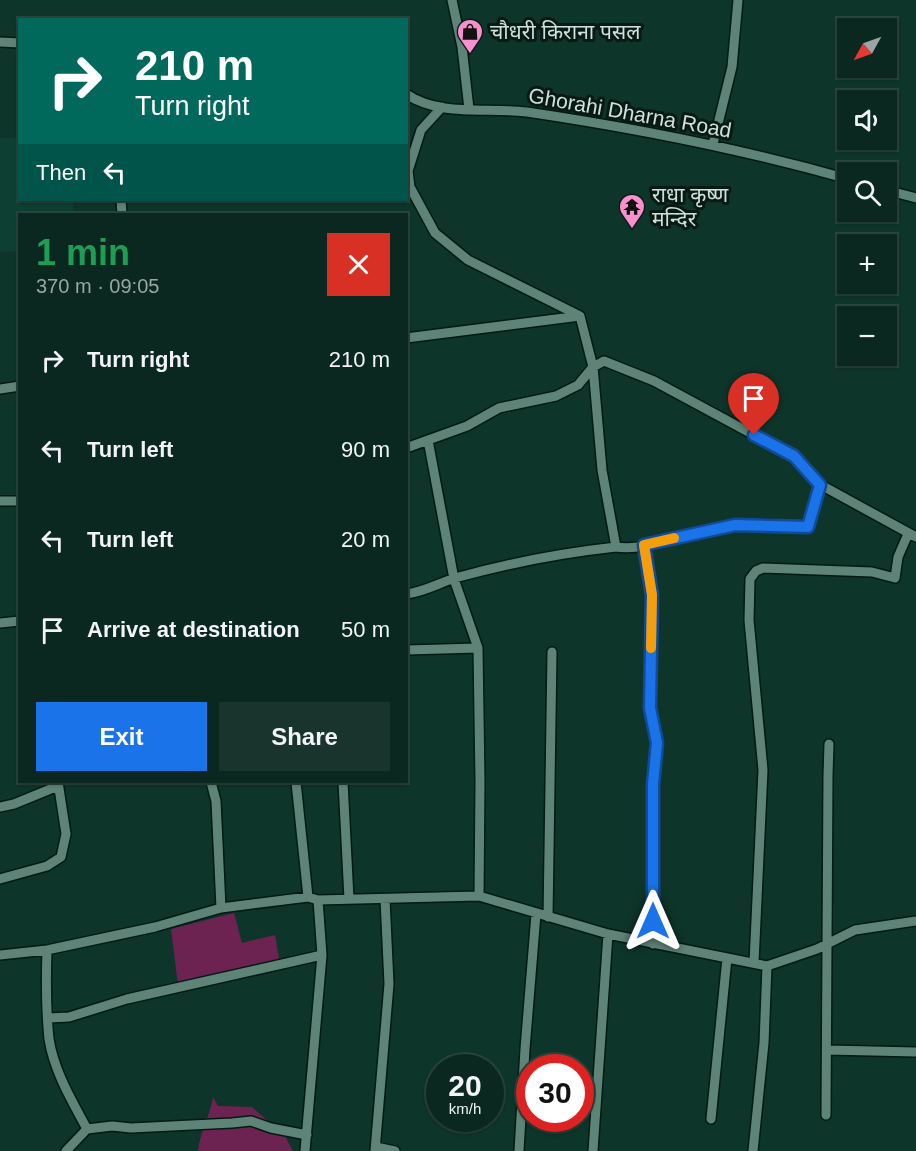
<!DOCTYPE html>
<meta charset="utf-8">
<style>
body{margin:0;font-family:Helvetica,"Noto Sans Devanagari",sans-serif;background:#18342d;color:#f1f3f6;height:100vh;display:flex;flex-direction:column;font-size:22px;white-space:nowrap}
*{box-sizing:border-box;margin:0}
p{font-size:20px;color:#99a6a5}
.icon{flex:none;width:33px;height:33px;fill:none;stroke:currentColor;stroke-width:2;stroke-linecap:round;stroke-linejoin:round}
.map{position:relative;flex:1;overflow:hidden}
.sheet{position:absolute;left:18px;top:213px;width:390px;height:570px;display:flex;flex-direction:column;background:#0a2820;border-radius:0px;box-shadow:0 2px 4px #0004,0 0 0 2px #2a443e}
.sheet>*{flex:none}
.banner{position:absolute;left:18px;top:18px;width:390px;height:183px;border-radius:0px;box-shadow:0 2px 4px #0004,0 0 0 2px #2a443e;background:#00695c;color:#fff;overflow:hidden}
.needle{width:39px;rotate:230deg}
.controls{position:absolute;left:837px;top:18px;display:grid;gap:12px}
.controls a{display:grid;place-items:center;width:60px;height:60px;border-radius:0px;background:#0a2820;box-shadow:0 2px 4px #0004,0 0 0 2px #2a443e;font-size:30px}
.speed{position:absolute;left:426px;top:1054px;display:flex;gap:12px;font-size:30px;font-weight:700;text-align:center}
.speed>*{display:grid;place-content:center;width:78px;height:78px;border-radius:50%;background:#0a2820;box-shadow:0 2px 4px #0004,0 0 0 2px #2a443e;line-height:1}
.speed small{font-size:15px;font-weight:400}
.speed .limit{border:9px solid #d22;background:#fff;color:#111}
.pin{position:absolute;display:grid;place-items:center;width:51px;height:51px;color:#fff;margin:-62px -26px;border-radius:50% 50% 50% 0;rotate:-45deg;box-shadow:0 0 6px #0007}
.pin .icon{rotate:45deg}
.me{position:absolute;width:66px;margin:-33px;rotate:0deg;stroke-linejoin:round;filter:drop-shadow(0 0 4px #0008)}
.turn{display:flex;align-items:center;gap:21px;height:126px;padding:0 18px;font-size:27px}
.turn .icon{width:78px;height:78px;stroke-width:2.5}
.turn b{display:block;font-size:42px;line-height:51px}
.then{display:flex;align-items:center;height:57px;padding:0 18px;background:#0003;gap:12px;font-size:22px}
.round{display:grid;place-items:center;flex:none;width:63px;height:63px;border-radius:0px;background:#18342d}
.head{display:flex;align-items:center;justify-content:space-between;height:102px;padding:0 18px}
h1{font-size:36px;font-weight:700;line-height:45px;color:#1e9e55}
.button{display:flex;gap:12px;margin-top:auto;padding:12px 18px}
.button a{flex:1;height:69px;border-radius:0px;background:#1a73e8;color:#fff;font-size:24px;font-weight:700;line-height:69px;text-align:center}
.button a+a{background:#18342d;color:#f1f3f6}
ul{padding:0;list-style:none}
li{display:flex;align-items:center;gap:18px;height:90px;padding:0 18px}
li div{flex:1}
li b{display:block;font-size:22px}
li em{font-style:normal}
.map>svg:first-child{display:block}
.built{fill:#0d3f32}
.green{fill:#6c2352}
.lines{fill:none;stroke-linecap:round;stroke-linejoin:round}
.street-casing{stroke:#001b13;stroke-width:12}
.street{stroke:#5e8477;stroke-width:9}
.route-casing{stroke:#114b97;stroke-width:15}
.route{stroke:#1a73e8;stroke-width:10}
.slow{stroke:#f59e0b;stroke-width:10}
.labels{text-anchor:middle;stroke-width:6;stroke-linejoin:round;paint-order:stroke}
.poi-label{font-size:21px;fill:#cde2da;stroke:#091914;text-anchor:start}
.street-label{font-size:21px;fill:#cde2da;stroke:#091914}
</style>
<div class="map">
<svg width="916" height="1151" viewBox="0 0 916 1151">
<rect width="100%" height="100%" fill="#0e352a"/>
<path class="built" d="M0 138H19L20 200H73L74 214H20L19 251 0 252Z"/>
<path class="green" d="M234 913 242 943 275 935 280 964 178 985 171 929Z
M213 1097 218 1106 252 1107 285 1136 293 1151H198C200 1132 210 1116 213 1097Z"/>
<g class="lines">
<defs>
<path id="street" d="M452 0 462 47 469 109
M0 42 20 43
M406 94C440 117 488 107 527 112 635 128 742 149 848 179
M442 107 421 130 408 171 410 187 435 233 468 260 580 316 593 367 604 361 654 381 793 456 821 485 916 537
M713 144 732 67 738 0
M886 190 916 198
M121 200 122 214
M406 338 580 316
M0 389 20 386
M428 440 454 579 478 648 480 782 479 896
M406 448 467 426 499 408 556 396 578 385 593 367
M0 501H20
M644 545 652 595 650 708 657 743 653 784V944
M616 547C651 552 698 529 734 525 758 522 784 526 808 527L821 485
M406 594C424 592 439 583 455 578 509 563 561 553 616 547L602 470 593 367
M0 623 20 621
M406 650 478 648
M211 782 216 801 221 908
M296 782 308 897
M343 782 349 899
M0 807 14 804 58 786
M0 879 47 866 61 857 66 834 58 782
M548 917 552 652
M47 950C46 979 46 1010 49 1039 54 1071 72 1101 87 1129L66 1151
M0 955 47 950 155 927 221 908 308 897 318 900 479 896 608 934 767 966 817 949 855 930 916 921
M754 963 763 770 749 620 750 579 756 571 763 568 872 572 895 578 898 557 908 534
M49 1018 69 1017 127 999 322 955
M828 1050 916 1052
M826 1115 828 775 829 744
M711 1119 727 958
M87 1129 112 1126 131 1128 232 1123 251 1121 271 1128 307 1135
M376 1147 395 1151
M305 1151 322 955 318 900
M375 1151 389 984 385 899
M519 1151 525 1049 536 914
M593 1151 608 934
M753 1151 764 1043 767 966"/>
</defs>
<use href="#street" class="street-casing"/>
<use href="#street" class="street"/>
</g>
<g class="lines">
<defs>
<path id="route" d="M653 921V784L657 743 650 708 652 595 644 545 735 525 808 527 820 485 794 456 754 435"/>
</defs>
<use href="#route" class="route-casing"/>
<use href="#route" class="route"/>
<path class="slow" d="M651 648 652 595 644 545 674 538"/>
</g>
<defs>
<symbol id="shop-pin" viewBox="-11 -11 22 30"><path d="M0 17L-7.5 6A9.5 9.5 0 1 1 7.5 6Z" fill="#f790cd" stroke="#091914"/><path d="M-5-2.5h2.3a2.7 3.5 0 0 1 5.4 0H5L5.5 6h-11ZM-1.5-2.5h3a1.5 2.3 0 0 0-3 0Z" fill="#111"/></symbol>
<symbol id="temple-pin" viewBox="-11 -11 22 30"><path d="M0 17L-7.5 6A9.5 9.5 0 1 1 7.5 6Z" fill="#f790cd" stroke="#091914"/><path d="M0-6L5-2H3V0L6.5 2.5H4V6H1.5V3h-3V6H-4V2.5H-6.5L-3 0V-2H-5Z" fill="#111"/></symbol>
</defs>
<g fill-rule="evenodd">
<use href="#shop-pin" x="455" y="17" width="30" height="40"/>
<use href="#temple-pin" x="617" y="192" width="30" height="40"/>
</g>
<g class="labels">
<g class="poi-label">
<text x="490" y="39">चौधरी किराना पसल</text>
<text x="652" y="202">राधा कृष्ण<tspan x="652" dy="24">मन्दिर</tspan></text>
</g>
<g class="street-label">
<text transform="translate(630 113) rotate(10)" y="7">Ghorahi Dharna Road</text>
</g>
</g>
</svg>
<div class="controls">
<a><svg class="needle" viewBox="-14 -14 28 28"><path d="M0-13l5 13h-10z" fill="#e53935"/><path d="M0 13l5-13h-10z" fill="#99a6a5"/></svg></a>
<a><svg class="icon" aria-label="sound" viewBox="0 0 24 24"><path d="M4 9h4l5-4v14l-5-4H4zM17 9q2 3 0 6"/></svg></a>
<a><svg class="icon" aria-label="search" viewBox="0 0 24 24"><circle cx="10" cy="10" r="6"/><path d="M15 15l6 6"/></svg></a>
<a>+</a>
<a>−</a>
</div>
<div class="speed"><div>20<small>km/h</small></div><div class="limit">30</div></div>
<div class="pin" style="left:754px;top:435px;background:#d93025"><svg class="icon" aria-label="arrive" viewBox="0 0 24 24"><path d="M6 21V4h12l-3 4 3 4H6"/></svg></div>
<svg class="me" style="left:653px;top:921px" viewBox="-20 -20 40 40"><path d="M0-17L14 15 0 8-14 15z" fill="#1a73e8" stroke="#fff" stroke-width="4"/></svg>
<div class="banner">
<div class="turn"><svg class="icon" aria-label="right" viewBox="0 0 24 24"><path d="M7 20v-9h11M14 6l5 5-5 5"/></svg><div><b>210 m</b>Turn right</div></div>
<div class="then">Then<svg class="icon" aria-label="left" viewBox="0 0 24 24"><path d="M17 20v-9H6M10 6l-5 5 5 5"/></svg></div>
</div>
<section class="sheet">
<div class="head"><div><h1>1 min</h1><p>370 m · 09:05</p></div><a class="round" style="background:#d93025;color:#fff"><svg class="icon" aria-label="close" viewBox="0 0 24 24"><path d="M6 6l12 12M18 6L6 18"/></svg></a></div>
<ul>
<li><svg class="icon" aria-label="right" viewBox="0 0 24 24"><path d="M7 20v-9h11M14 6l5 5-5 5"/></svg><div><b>Turn right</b></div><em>210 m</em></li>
<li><svg class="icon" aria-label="left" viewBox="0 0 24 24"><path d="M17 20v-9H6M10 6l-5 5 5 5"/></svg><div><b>Turn left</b></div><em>90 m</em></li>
<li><svg class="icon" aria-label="left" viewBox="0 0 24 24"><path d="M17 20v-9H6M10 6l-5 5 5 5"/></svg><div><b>Turn left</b></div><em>20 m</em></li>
<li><svg class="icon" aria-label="arrive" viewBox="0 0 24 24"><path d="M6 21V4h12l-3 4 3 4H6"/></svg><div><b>Arrive at destination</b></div><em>50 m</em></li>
</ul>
<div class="button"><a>Exit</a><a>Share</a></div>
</section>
</div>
